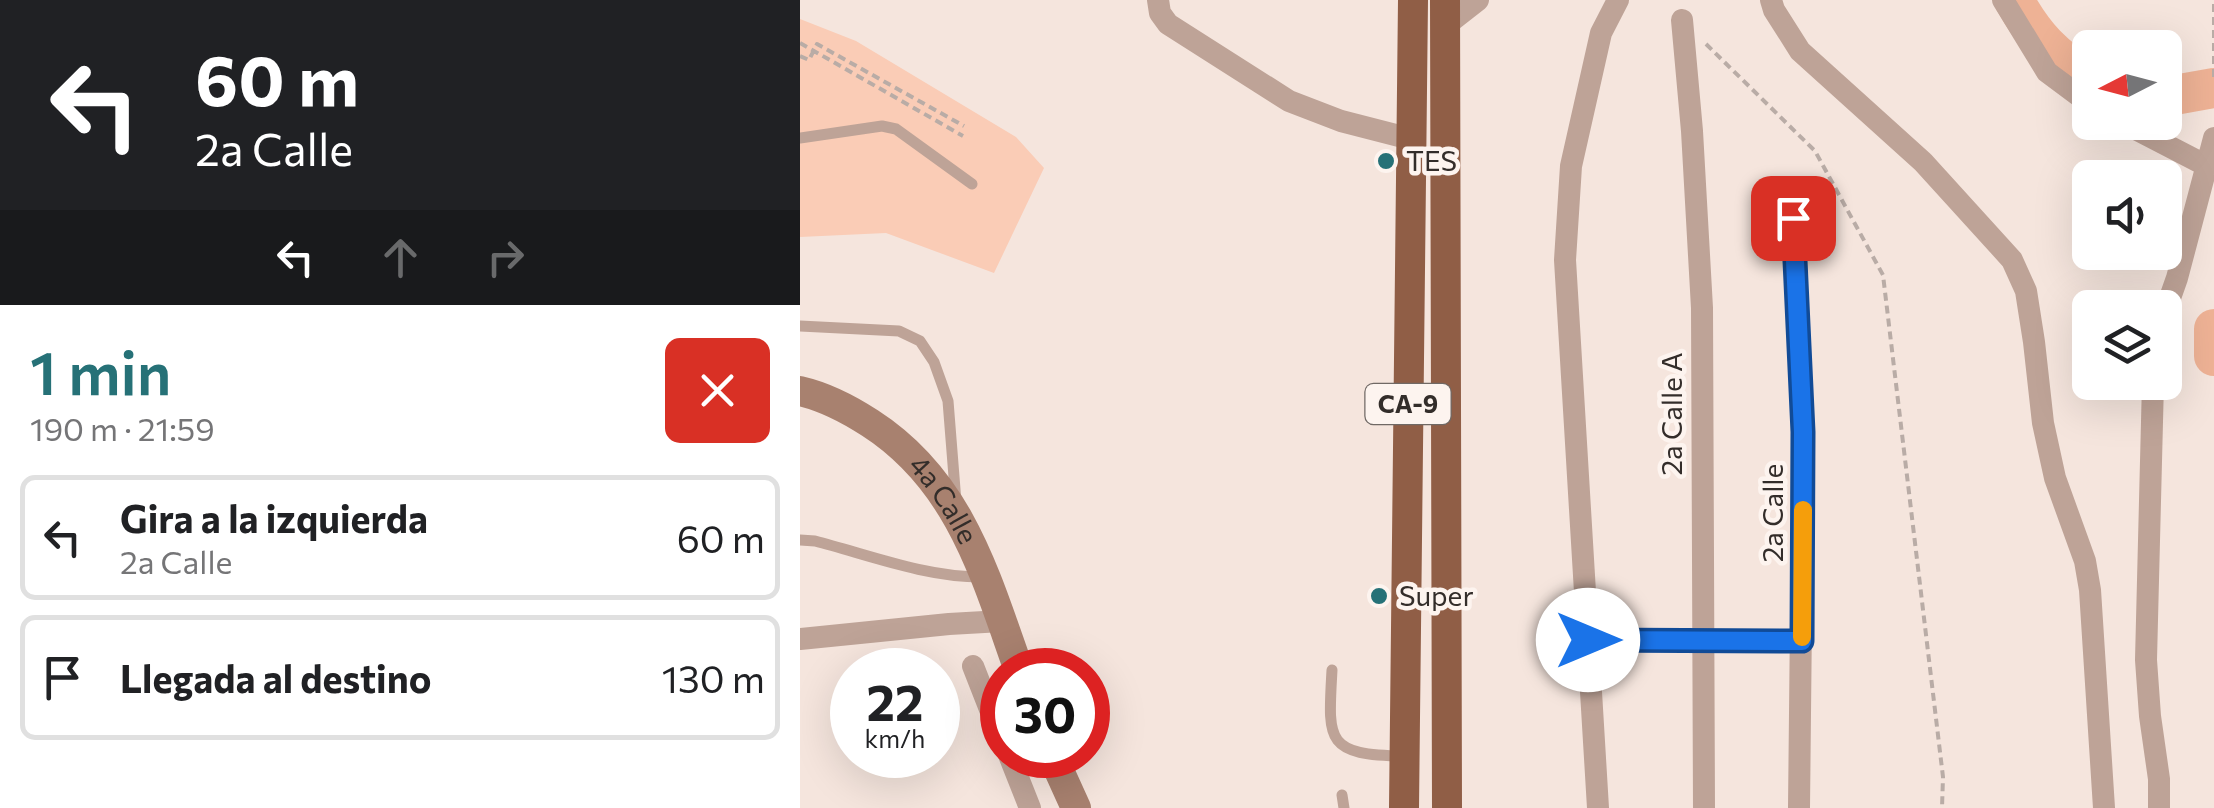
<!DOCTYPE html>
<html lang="es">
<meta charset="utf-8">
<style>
body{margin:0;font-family:Commissioner,sans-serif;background:#f2f2f2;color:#202124;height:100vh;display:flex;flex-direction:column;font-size:38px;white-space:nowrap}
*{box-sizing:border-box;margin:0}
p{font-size:32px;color:#757577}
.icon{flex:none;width:55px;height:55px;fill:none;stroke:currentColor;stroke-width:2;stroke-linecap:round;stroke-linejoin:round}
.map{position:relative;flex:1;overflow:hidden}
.details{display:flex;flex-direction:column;background:#fff;width:800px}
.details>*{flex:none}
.banner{background:#202124;color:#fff;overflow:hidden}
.needle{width:65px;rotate:264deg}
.controls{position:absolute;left:1272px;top:30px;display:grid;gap:20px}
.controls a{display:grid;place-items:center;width:110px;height:110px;border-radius:15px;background:#fff;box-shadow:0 10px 40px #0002;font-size:50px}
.speed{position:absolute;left:30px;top:648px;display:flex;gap:20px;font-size:50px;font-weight:700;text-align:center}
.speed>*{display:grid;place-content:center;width:130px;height:130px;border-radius:50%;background:#fff;box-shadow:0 10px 40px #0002;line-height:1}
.speed small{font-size:25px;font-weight:400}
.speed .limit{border:15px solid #d22;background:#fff;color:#111}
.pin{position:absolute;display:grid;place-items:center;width:85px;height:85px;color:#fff;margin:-42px;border-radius:20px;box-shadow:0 5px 15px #0006}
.me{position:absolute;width:110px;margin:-55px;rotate:90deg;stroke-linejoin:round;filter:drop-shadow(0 0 8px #0008)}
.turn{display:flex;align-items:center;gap:35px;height:210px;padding:0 30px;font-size:45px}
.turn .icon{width:130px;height:130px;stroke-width:2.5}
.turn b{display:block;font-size:70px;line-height:85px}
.lanes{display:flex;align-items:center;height:95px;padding:0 30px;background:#0003;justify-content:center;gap:50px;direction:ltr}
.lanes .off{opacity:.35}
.round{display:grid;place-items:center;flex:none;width:105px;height:105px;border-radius:15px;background:#f2f2f2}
.headline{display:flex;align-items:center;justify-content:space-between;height:170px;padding:0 30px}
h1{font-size:60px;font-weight:600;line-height:75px;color:#267177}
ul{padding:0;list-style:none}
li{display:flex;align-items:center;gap:30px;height:125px;margin:0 20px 15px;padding:0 10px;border:5px solid #e0e0e0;border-radius:15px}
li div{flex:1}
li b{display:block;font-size:38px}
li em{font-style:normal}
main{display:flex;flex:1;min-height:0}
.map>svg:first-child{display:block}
.green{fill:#faccb6}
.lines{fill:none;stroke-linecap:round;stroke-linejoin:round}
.river{stroke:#eeb295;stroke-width:40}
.path{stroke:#b9aca6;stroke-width:4;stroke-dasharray:8 5;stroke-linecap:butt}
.service{stroke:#bea397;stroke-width:11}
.minor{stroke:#bea397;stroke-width:22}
.secondary{stroke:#a8816f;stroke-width:30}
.trunk{stroke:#905e46;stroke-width:30}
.route-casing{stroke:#114b97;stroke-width:25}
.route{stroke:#1a73e8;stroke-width:18}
.slow{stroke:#f59e0b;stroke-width:18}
.poi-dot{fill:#267177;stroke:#fdf4ef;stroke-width:4}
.labels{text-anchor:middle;stroke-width:9;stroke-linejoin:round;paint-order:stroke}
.shield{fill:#fdf4ef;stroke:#706965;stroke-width:2.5}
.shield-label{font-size:25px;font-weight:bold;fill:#332d2a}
.poi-label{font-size:28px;fill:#332d2a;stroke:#fdf4ef;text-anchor:start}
.street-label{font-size:28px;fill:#332d2a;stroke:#fdf4ef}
</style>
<main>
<section class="details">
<div class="banner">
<div class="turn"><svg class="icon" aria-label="left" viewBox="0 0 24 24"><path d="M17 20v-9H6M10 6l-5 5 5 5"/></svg><div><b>60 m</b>2a Calle</div></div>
<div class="lanes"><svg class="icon" aria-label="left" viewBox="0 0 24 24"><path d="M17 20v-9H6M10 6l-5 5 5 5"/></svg><svg class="icon off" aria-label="ahead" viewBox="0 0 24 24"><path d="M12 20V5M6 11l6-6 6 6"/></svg><svg class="icon off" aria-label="right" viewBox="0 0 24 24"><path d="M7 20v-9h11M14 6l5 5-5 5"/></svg></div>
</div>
<div class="headline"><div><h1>1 min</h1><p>190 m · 21:59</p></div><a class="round" style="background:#d93025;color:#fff"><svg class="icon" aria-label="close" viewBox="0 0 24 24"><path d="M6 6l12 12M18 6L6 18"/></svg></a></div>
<ul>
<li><svg class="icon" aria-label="left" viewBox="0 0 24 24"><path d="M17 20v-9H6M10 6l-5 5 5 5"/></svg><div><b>Gira a la izquierda</b><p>2a Calle</p></div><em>60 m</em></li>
<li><svg class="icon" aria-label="arrive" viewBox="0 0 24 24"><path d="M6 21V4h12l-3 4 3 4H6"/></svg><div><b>Llegada al destino</b></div><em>130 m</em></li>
</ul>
</section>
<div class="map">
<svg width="1414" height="808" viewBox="0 0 1414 808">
<rect width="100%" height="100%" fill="#f5e5dd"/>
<path class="green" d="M0 19 56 41 216 137 244 168 194 273 86 233 0 237Z"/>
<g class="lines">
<path class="river" d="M1214 0C1234 36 1253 57 1290 78
M1365 94H1380L1414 88
M1414 329V356"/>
<path class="path" d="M1414 4V77
M0 43 163 136
M906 44 1015 151 1083 275 1143 777 1142 808
M0 56 9 60 17 44 164 126"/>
<path class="service" d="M0 138 82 126 96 129 172 184
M0 326 99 331 120 341 134 362 148 401 156 502
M0 540 15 541C69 555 125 577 182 577
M532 670C528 741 525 755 604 756
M542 795 544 808"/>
<path class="minor" d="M358 0 360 13 368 24 489 101 541 121 611 139
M971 0 974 10 1000 51 1123 162 1212 260 1226 291 1234 342 1243 423 1255 478 1285 561 1290 590 1304 808
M1203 0 1247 72 1290 104
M882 20 892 131 902 308 904 808
M646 25 678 0
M1322 122 1407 166
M993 218 1003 432 999 808
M1365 312 1377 278 1414 138
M1353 382 1346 660 1350 716 1359 779V808
M0 639 149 624 202 621
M787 640 1002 641
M173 666 202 740
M209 755 230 808
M798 808 765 260 771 166 801 33 818 0"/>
<g class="secondary">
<path id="s1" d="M0 391C26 397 47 408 70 423 160 481 185 575 219 670"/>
<path d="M252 755 276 808"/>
</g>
<path class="trunk" d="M645 0 647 808
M604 808 613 0"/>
</g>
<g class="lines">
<defs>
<path id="route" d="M788 640 1002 641 1003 432 993 218"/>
</defs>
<use href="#route" class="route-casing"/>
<use href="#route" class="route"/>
<path class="slow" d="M1002 637 1003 510"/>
</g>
<g class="poi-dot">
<circle cx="586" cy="161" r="10"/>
<circle cx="579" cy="596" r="10"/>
</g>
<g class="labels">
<rect class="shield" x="565.5" y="384" width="85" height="40" rx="8"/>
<g class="shield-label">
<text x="608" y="413">CA-9</text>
</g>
<g class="poi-label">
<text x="606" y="171">TES</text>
<text x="599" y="606">Super</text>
</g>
<g class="street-label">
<text transform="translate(872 414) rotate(-90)" y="10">2a Calle A</text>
<text dy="10" stroke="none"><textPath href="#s1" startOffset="185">4a Calle</textPath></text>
<text transform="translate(973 513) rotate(-90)" y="10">2a Calle</text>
</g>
</g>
</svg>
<div class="controls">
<a><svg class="needle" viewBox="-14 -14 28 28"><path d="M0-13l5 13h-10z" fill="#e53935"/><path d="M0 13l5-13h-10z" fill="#757577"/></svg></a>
<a><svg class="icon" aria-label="sound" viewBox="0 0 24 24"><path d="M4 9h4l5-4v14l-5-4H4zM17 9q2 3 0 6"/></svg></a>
<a><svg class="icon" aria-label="layers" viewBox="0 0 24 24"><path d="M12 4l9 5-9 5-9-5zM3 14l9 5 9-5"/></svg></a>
</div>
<div class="speed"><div>22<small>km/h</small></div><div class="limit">30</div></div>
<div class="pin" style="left:993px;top:218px;background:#d93025"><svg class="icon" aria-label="arrive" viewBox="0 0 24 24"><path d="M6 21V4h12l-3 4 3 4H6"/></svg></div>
<svg class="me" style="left:788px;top:640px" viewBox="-20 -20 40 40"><circle r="19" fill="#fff"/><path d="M0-13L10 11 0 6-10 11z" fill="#1a73e8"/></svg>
</div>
</main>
